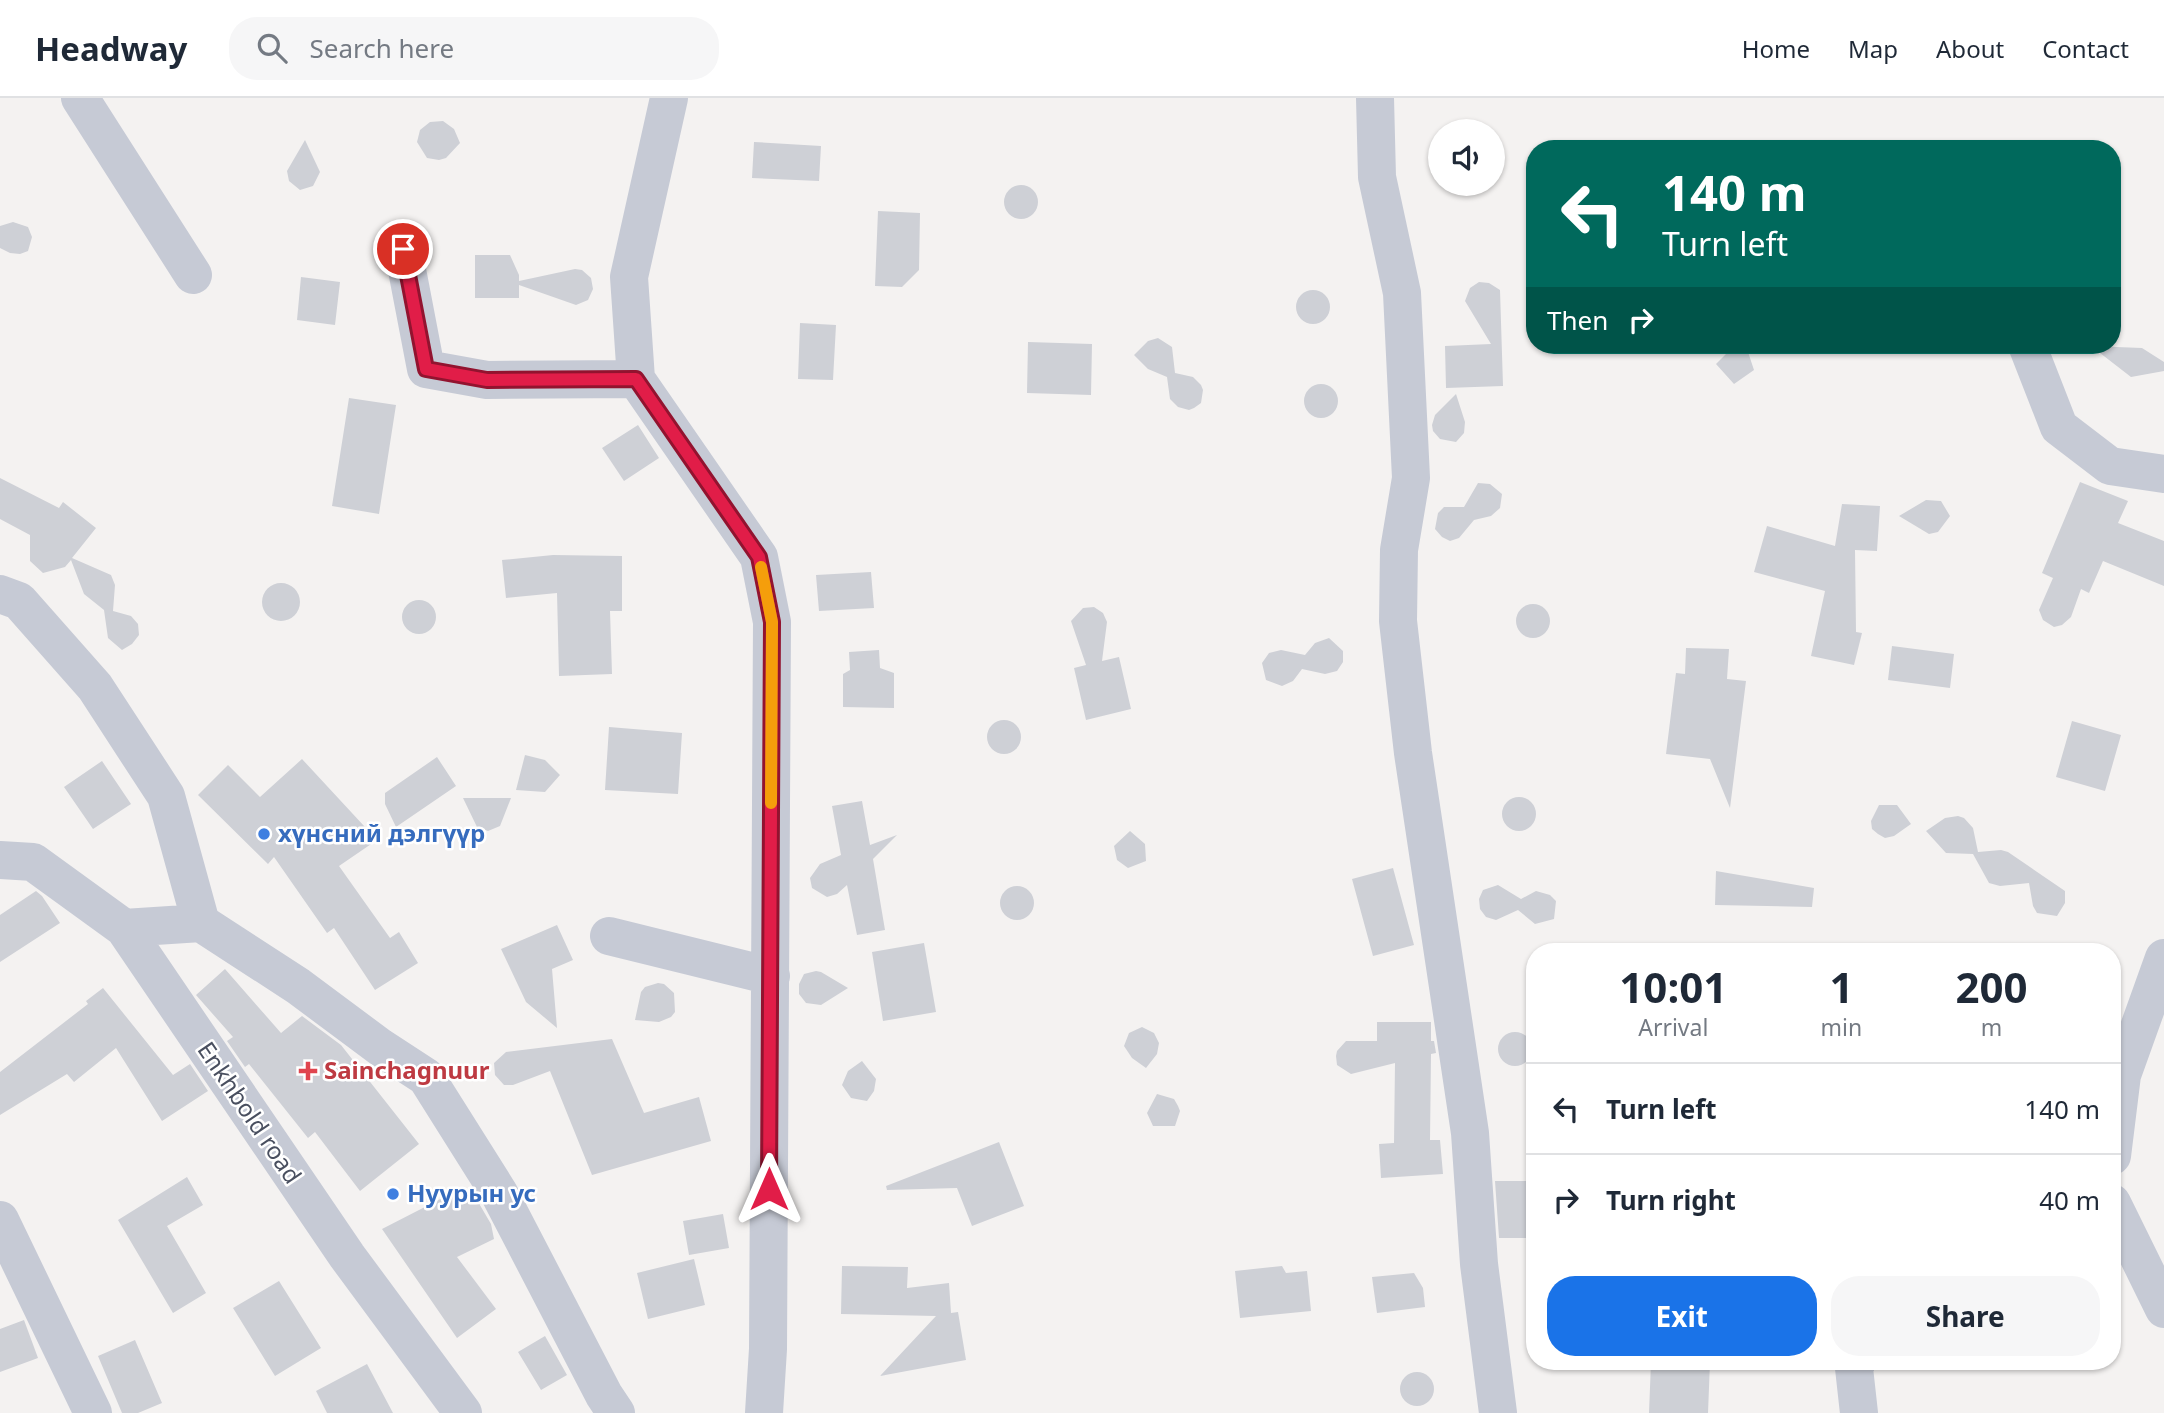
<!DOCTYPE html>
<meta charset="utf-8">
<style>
body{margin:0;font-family:"Noto Sans",sans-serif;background:#f6f6f7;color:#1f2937;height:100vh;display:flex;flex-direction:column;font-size:26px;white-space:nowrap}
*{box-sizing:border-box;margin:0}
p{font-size:23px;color:#747a83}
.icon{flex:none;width:38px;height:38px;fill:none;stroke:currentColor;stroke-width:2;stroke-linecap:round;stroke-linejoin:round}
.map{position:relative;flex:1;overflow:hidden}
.sheet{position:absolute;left:1526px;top:845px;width:595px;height:427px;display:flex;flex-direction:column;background:#fff;border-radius:28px;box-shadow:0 2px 5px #0004}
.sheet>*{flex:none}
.banner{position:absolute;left:1526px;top:42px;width:595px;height:214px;border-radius:28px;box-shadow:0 2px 5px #0004;background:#00695c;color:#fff;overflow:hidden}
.tools{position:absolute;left:1428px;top:21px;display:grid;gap:14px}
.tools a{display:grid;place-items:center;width:77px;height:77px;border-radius:50%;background:#fff;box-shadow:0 2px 5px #0004;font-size:35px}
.pin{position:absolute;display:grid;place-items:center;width:60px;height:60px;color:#fff;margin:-30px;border:4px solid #fff;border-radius:50%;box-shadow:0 2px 7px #0007}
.me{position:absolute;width:77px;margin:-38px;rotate:0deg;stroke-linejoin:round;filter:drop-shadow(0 0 5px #0008)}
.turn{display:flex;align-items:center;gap:24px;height:147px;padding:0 21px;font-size:32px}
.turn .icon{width:91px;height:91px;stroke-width:2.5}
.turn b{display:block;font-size:49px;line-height:60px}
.then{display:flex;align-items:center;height:66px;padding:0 21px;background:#0003;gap:14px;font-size:26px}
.eta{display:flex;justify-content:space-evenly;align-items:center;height:119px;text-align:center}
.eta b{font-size:42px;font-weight:700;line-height:49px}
.primary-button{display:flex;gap:14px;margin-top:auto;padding:14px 21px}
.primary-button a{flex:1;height:80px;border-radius:28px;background:#1a73e8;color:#fff;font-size:28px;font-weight:700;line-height:80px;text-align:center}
.primary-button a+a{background:#f6f6f7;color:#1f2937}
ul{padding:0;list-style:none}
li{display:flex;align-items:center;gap:21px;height:91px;padding:0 21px;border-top:2px solid #e0e1e3}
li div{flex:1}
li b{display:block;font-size:26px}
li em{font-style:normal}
header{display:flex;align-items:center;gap:42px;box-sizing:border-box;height:98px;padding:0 35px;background:#fff;border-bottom:2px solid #e0e1e3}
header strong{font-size:33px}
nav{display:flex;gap:38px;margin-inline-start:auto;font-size:24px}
.search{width:490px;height:63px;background:#f6f6f7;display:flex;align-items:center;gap:18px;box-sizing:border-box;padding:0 24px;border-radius:28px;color:#747a83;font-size:26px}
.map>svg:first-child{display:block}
.building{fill:#ced0d6}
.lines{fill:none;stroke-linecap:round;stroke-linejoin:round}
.minor{stroke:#c6cad5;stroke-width:38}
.route-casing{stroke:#92132f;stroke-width:18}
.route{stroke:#e11d48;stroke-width:12}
.slow{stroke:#f59e0b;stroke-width:12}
.shop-dot{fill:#3f7fe0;stroke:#fff;stroke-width:2.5}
.health-dot{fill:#e0444e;stroke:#fff;stroke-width:2.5}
.labels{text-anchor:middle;stroke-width:5;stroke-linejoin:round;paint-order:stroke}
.shop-label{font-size:24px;font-weight:bold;fill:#366cbe;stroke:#fff;text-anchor:start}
.health-label{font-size:24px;font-weight:bold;fill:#be3a42;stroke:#fff;text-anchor:start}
.street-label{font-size:24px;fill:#494f5f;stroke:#fff}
</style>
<header>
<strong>Headway</strong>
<div class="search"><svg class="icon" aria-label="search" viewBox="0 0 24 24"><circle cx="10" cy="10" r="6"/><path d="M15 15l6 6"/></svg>Search here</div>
<nav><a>Home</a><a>Map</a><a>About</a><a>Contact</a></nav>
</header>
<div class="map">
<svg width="2164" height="1315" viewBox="0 0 2164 1315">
<rect width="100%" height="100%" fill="#f4f2f1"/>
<path class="building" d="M443 23 454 31 460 45 446 60 439 62 427 60 417 44 420 32 430 24Z
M305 42 320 74 313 88 300 92 289 83 287 73Z
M754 44 821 48 819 83 752 80Z
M1004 104a17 17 0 1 1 34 0a17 17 0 1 1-34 0Z
M878 113 920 115 919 172 902 189 875 188Z
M13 124 28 129 32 139 28 153 20 156 10 155 0 150V128Z
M475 157H510L519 177V183L575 171 582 172 591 180 593 191 588 202 576 207 519 187V200H475Z
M301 179 340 184 335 227 297 222Z
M1479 184 1489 185 1500 192 1503 288 1446 290 1445 248 1491 246 1465 203 1470 190Z
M1296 209a17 17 0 1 1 34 0a17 17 0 1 1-34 0Z
M800 225 836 227 833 282 798 281Z
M1158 240 1172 249 1175 275 1193 279 1201 287 1203 292 1201 305 1194 310 1189 312 1178 309 1170 301 1167 279 1148 271 1134 257 1148 243Z
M1028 244 1092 246 1091 297 1027 295Z
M2091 248 2142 250 2164 264V273L2131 279Z
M1733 249 1748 254 1754 272 1734 286 1716 266Z
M1304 303a17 17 0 1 1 34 0a17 17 0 1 1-34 0Z
M1456 296 1465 324 1464 335 1456 344 1440 341 1433 333 1432 327 1435 317Z
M349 300 396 307 379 416 332 408Z
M638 327 659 360 624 383 602 350Z
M0 380 59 410 63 404 96 430 72 460 111 477 115 487 113 513 131 518 138 526 139 537 132 546 122 552 108 540 104 512 84 496 71 462 65 469 43 475 30 463V437L0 421Z
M2080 384 2128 403 2118 425 2164 443V488L2103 463 2089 495 2081 491 2071 519 2062 527 2054 529 2043 522 2039 512 2053 480 2042 475Z
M1478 385 1490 386 1502 396 1500 410 1491 418 1474 422 1459 440 1450 443 1442 439 1435 431 1438 415 1444 409H1464Z
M1926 402 1941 403 1950 418 1938 434 1929 436 1899 418Z
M1842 406 1880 408 1877 453 1855 452 1856 534 1862 535 1854 567 1811 558 1825 493 1754 474 1767 428 1835 448Z
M553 457 622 458V513H610L612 576 559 578 557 495 506 500 502 462Z
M871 474 874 510 819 513 816 477Z
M262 504a19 19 0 1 1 38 0a19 19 0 1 1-38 0Z
M402 519a17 17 0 1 1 34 0a17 17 0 1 1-34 0Z
M1516 523a17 17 0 1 1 34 0a17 17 0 1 1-34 0Z
M1094 509 1103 515 1107 524 1102 563 1119 559 1131 611 1086 622 1074 570 1086 567 1071 523 1083 510Z
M1329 540 1343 553V564L1337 573 1325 576 1302 571 1293 583 1282 588 1266 582 1262 565 1269 555 1281 552 1305 557 1315 545Z
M1892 548 1954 556 1950 590 1888 582Z
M1686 550 1729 551 1727 581 1746 583 1730 710 1710 661 1666 656 1676 575 1685 576Z
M879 552 880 570 894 575V610L843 609V576L850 572 849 554Z
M987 639a17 17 0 1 1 34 0a17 17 0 1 1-34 0Z
M2072 623 2121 637 2105 693 2056 679Z
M609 629 682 635 678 696 605 692Z
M525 657 545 662 560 677 545 694 516 692Z
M437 659 456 688 396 729 385 706V695Z
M302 661 377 742 339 768 390 840 399 834 418 865 375 892 334 830 327 835 274 759 268 766 198 697 228 667 260 699Z
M102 663 131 706 93 731 64 689Z
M1502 716a17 17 0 1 1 34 0a17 17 0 1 1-34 0Z
M463 700H511L500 728 488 733 477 729Z
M862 703 870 747 897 737 873 761 885 832 857 837 847 787 837 796 827 799 812 790 810 780 820 766 841 757 832 708Z
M1879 707H1897L1911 726 1894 738 1885 740 1878 736 1872 731 1871 723Z
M1958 718 1964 720 1973 730 1978 754 2001 752 2008 754 2065 793V805L2057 818 2037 815 2033 808 2029 785 2000 788 1989 785 1973 756 1946 755 1926 733 1945 720Z
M1130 733 1145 746 1146 763 1128 770 1117 762 1114 748Z
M1393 770 1414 847 1373 858 1352 781Z
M1716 773 1814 790 1812 809 1715 807Z
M1498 787 1521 801 1536 793 1550 797 1556 803 1554 821 1535 826 1518 812 1496 822 1486 819 1480 811 1479 801 1483 792Z
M1000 805a17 17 0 1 1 34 0a17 17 0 1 1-34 0Z
M36 793 42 798 60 825 0 864V817Z
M557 827 573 862 552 871 557 930 526 904 501 851Z
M924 845 936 914 883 923 872 854Z
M225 871 281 935 302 918 341 947 419 1046 360 1093 315 1034 308 1040 249 966 245 969 227 943 233 939 196 897Z
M816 873 821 874 848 890 821 907 806 905 799 896V886L804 876Z
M658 885 664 886 674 895 675 914 671 919 659 924 635 922 641 894 645 889Z
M103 890 173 977 190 966 208 993 162 1023 116 950 74 984 67 976 0 1017V974L88 906 86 903Z
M1377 924H1431V943H1434L1436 955 1431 956 1430 1042H1440L1443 1076 1381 1080 1379 1046 1394 1045 1395 965 1351 976 1337 967 1336 958 1337 953 1346 943H1377Z
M1142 929 1154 935 1159 945 1157 956 1146 970 1132 960 1124 948 1129 935Z
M1498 951a17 17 0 1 1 34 0a17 17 0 1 1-34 0Z
M612 941 644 1015 699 999 711 1043 592 1077 550 973 513 987H504L495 977 494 965 506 954Z
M862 963 876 981 874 993 867 1003 851 1000 842 987 848 973Z
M1157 996 1174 1001 1178 1008 1180 1013 1175 1028H1153L1147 1015Z
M999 1044 1024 1108 972 1128 957 1090 887 1092 886 1088Z
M187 1079 203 1107 167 1128 206 1195 173 1215 118 1122Z
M1495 1083H1535V1140H1499Z
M470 1090 491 1126 494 1141 457 1159 496 1211 457 1240 382 1131 456 1093 460 1098Z
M723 1116 729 1150 689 1157 683 1123Z
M694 1161 705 1207 648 1221 637 1175Z
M842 1168 908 1169 907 1190 949 1185 951 1215 958 1214 966 1262 880 1278 936 1218 841 1216Z
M1282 1168 1286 1175 1307 1173 1311 1213 1240 1220 1235 1173Z
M1414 1175 1423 1190 1425 1209 1377 1215 1372 1179Z
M279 1183 321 1250 275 1278 233 1210Z
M24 1222 38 1260 0 1274V1231Z
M545 1238 567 1277 541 1292 518 1254Z
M135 1242 162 1305 138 1315H122L98 1258Z
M1651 1264H1710L1708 1315H1649Z
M367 1266 393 1315H327L316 1293Z
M1400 1291a17 17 0 1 1 34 0a17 17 0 1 1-34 0Z"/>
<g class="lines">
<path class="minor" d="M80 0 193 177
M669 0 629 179 636 281 759 459 772 524 768 1251 764 1315
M1375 0 1377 79 1402 195 1411 380 1399 452 1398 523 1413 655 1470 1035 1479 1166 1498 1315
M403 151 426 271 487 282 636 281
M2027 247 2059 329 2110 368 2164 376
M0 496 19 503 95 589 166 698 201 825 124 830
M0 762 33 764 124 830 347 1158 463 1315
M201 825 298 888 380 949 426 979 499 1095 604 1297 616 1315
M609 838 771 878
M2112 1058 2122 977 2164 860
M2112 1105 2164 1211
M0 1122 93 1315
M1857 1264 1854 1270 1859 1315"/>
</g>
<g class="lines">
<defs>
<path id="route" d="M403 151 426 271 487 282 636 281 759 459 772 524 769 1091"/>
</defs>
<use href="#route" class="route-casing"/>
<use href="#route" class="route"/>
<path class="slow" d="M761 469 772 524 771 705"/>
</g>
<g class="shop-dot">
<circle cx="264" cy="736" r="7"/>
<circle cx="393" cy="1096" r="7"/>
</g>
<path class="health-dot" d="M304.5 962.5h7v7h7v7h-7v7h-7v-7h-7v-7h7z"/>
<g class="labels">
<g class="shop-label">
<text x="278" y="744">хүнсний дэлгүүр</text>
<text x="407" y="1104">Нуурын ус</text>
</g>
<g class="health-label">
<text x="324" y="981">Sainchagnuur</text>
</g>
<g class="street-label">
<text transform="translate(249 1015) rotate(56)" y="8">Enkhbold road</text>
</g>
</g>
</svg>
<div class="tools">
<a><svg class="icon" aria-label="sound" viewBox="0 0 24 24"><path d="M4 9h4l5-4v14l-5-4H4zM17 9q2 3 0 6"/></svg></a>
</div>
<div class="pin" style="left:403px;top:151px;background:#d93025"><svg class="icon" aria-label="arrive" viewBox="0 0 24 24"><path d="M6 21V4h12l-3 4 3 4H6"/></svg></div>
<svg class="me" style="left:769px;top:1091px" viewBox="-20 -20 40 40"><path d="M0-17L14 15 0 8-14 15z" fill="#e11d48" stroke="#fff" stroke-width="4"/></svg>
<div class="banner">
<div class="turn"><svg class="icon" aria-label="left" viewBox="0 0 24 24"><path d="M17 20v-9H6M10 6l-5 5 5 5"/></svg><div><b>140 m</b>Turn left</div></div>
<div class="then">Then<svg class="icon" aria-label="right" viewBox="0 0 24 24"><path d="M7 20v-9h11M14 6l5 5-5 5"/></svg></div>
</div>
<section class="sheet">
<div class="eta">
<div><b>10:01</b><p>Arrival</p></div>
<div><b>1</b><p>min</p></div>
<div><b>200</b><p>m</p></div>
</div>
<ul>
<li><svg class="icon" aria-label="left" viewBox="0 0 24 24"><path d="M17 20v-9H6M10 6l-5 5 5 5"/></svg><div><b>Turn left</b></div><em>140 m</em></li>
<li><svg class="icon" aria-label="right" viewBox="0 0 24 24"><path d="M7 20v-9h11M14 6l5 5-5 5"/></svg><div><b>Turn right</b></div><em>40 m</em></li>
</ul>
<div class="primary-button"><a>Exit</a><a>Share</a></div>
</section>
</div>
